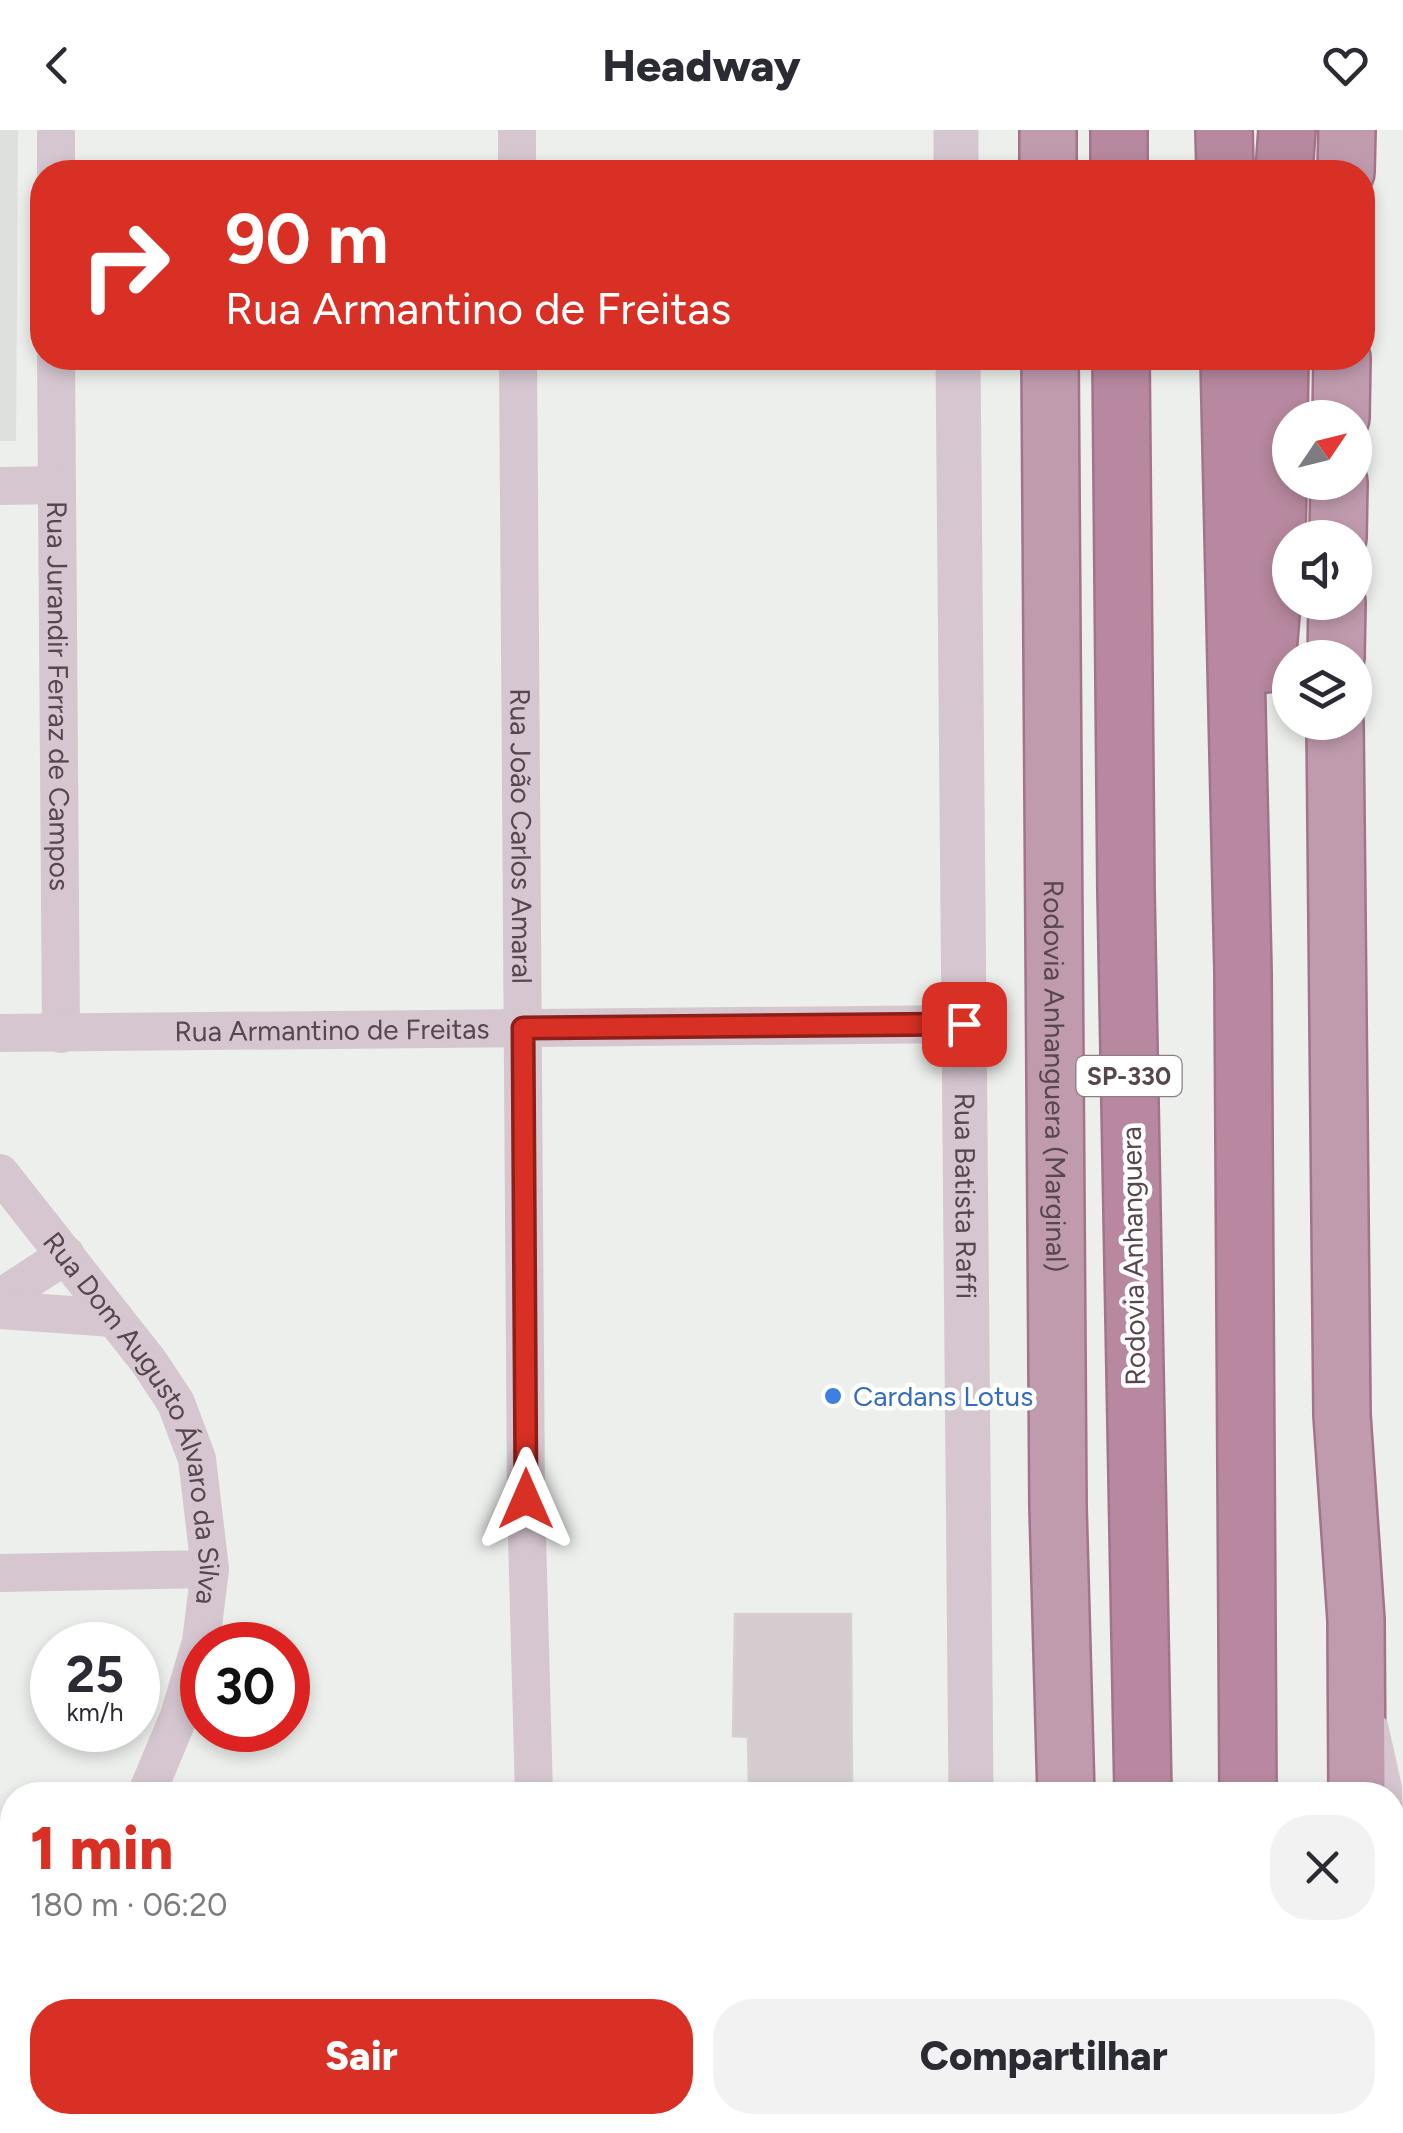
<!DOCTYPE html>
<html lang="pt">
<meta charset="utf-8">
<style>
body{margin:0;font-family:Figtree,sans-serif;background:#f2f2f3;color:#2b2b33;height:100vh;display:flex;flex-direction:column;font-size:38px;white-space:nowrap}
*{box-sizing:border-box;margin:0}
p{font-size:32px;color:#7c7c81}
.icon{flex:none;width:55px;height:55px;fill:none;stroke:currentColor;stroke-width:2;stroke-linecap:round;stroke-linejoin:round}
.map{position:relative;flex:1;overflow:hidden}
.sheet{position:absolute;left:0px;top:1652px;width:1405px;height:352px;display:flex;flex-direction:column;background:#fff;border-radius:40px 40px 0 0;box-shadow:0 5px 15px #0003}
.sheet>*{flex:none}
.hud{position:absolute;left:30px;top:30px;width:1345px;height:210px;border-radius:40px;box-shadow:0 5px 15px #0003;background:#d93025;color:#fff;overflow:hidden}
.needle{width:65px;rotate:55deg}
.buttons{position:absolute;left:1272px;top:270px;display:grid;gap:20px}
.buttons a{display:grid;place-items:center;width:100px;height:100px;border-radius:50%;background:#fff;box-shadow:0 5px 15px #0003;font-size:50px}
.speed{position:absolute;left:30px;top:1492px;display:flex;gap:20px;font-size:50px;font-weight:700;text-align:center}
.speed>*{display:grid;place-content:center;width:130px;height:130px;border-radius:50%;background:#fff;box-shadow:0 5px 15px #0003;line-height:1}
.speed small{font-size:25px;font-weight:400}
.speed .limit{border:15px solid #d22;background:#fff;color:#111}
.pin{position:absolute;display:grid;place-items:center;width:85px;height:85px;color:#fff;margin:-42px;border-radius:20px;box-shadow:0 5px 15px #0006}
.me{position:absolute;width:110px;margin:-55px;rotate:0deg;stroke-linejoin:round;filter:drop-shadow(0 0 8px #0008)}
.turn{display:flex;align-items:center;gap:35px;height:210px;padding:0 30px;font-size:45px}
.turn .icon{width:130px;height:130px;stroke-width:2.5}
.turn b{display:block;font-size:70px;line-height:85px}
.round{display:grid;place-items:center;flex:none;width:105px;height:105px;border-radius:40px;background:#f2f2f3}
.overview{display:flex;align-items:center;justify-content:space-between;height:170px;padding:0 30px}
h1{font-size:60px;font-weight:800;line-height:75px;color:#d93025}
.action{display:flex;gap:20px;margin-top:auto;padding:20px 30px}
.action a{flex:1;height:115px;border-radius:40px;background:#d93025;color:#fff;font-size:40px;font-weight:800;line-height:115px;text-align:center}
.action a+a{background:#f2f2f3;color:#2b2b33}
header{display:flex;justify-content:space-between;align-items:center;height:130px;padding:0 30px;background:#fff;font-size:45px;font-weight:800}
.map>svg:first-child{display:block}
.education{fill:#dde0dd}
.building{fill:#d4ccce;stroke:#d7d0d2;stroke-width:2.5}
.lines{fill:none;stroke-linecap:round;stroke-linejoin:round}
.trunk-casing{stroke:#a3738a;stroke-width:60}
.motorway-casing{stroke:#a3738a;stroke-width:60}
.service{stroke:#d5c6cf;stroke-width:18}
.minor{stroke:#d5c6cf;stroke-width:38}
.tertiary{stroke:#d5c6cf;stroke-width:45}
.trunk{stroke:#c09bae;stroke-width:55}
.motorway{stroke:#b7889f;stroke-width:55}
.path-bridge{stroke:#9f78c4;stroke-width:6;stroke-dasharray:8 5;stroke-linecap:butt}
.route-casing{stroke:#8d1f18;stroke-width:25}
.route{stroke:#d93025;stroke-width:18}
.shop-dot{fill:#3f7fe0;stroke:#fff;stroke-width:4}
.labels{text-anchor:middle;stroke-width:9;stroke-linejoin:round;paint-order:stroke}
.shield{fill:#fff;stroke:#8a7e84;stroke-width:2.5}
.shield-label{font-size:25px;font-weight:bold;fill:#58464f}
.street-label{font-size:28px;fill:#58464f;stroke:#fff}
.shop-label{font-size:28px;fill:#366cbe;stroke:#fff;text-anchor:start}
</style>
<header><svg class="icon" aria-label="back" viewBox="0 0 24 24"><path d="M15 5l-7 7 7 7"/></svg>Headway<svg class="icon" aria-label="heart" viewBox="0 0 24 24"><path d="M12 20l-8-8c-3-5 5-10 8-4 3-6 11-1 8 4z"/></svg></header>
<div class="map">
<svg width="1403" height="2003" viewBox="0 0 1403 2003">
<rect width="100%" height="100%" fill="#ecefec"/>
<path class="education" d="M0 0H18L16 311H0Z"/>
<path class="building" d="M735 1484H851L852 1665H749L748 1607 733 1606Z
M604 1992H720V2003H604Z
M914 1992 915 2003H736V1997Z"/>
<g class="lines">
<defs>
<g id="trunk">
<path d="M1048 0V42"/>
<path d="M1346 42 1347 0"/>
<path id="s6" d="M1050 228 1058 1377 1066 1665"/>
<path d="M1341 288 1342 228"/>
<path d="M1338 408 1339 352"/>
<path d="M1336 528 1337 472"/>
<path d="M1335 592 1342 1285 1356 1490 1357 1665"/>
<path d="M999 1992 1001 2003"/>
<path d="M1075 1992V2003"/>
<path d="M1360 1992V2003"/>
</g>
<path id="motorway" d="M1119 0V42
M1224 0 1225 42
M1284 42 1287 0
M1121 228 1126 761 1143 1665
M1229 228 1243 842 1248 1665
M1267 534 1277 412 1280 228
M1149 1992V2003
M1255 1992V2003"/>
</defs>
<use href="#trunk" class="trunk-casing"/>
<use href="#motorway" class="motorway-casing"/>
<path class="service" d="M1379 1595 1393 1657 1400 2003"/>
<g class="minor">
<path d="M56 0V42"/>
<path d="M517 0V42"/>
<path id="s1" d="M56 228 61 904"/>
<path id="s2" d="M518 228 526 1369 534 1665"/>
<path d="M0 356 55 355"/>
<path id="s3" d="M0 903 964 894"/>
<path id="s4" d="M0 1043 149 1232 176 1273 197 1329 210 1439 201 1512 179 1586 146 1665"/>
<path d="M0 1168 66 1125"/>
<path d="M0 1180 113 1188"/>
<path d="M0 1443 210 1439"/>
<path d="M0 1722 12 1721"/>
<path d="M541 1992V2003"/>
<path d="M0 2001H25"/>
</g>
<g class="tertiary">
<path d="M956 0V42"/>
<path id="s5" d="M958 228 971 1665"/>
<path d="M972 2003V1992"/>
</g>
<use href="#trunk" class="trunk"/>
<use href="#motorway" class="motorway"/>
<path class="path-bridge" d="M1392 1786H1403"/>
</g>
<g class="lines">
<defs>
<path id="route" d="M526 1369 523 898 964 894"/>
</defs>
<use href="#route" class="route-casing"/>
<use href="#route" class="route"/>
</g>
<circle class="shop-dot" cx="833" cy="1266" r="10"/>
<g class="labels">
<rect class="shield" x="1076.5" y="926" width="105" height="40" rx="8"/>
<g class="shield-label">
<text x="1129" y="955">SP-330</text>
</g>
<g class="street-label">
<text dy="10" stroke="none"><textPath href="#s1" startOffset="338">Rua Jurandir Ferraz de Campos</textPath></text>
<text dy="10" stroke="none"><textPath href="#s2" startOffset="478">Rua João Carlos Amaral</textPath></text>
<text dy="10" stroke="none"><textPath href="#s3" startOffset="332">Rua Armantino de Freitas</textPath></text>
<text dy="10" stroke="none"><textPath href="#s6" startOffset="718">Rodovia Anhanguera (Marginal)</textPath></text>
<text dy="10" stroke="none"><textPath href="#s5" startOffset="838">Rua Batista Raffi</textPath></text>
<text transform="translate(1133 1126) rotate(-91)" y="10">Rodovia Anhanguera</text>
<text dy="10" stroke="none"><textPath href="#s4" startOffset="288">Rua Dom Augusto Álvaro da Silva</textPath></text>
</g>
<g class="shop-label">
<text x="853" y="1276">Cardans Lotus</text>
</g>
</g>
</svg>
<div class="buttons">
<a><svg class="needle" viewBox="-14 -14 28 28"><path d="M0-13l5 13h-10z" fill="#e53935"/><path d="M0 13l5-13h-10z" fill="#7c7c81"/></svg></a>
<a><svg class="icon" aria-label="sound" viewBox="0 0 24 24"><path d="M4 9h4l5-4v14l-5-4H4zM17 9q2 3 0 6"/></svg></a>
<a><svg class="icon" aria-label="layers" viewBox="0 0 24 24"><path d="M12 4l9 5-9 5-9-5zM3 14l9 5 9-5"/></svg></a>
</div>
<div class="speed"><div>25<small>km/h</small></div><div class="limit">30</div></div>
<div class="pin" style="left:964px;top:894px;background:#d93025"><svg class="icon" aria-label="arrive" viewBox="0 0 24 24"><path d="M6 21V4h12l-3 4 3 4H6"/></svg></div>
<svg class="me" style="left:526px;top:1369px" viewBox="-20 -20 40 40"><path d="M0-17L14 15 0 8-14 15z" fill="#d93025" stroke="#fff" stroke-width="4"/></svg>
<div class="hud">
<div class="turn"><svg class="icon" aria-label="right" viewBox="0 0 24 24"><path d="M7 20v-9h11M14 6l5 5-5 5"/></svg><div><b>90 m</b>Rua Armantino de Freitas</div></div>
</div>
<section class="sheet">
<div class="overview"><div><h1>1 min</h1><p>180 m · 06:20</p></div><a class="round"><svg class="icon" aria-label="close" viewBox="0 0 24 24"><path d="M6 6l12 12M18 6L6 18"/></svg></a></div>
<div class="action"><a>Sair</a><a>Compartilhar</a></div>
</section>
</div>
